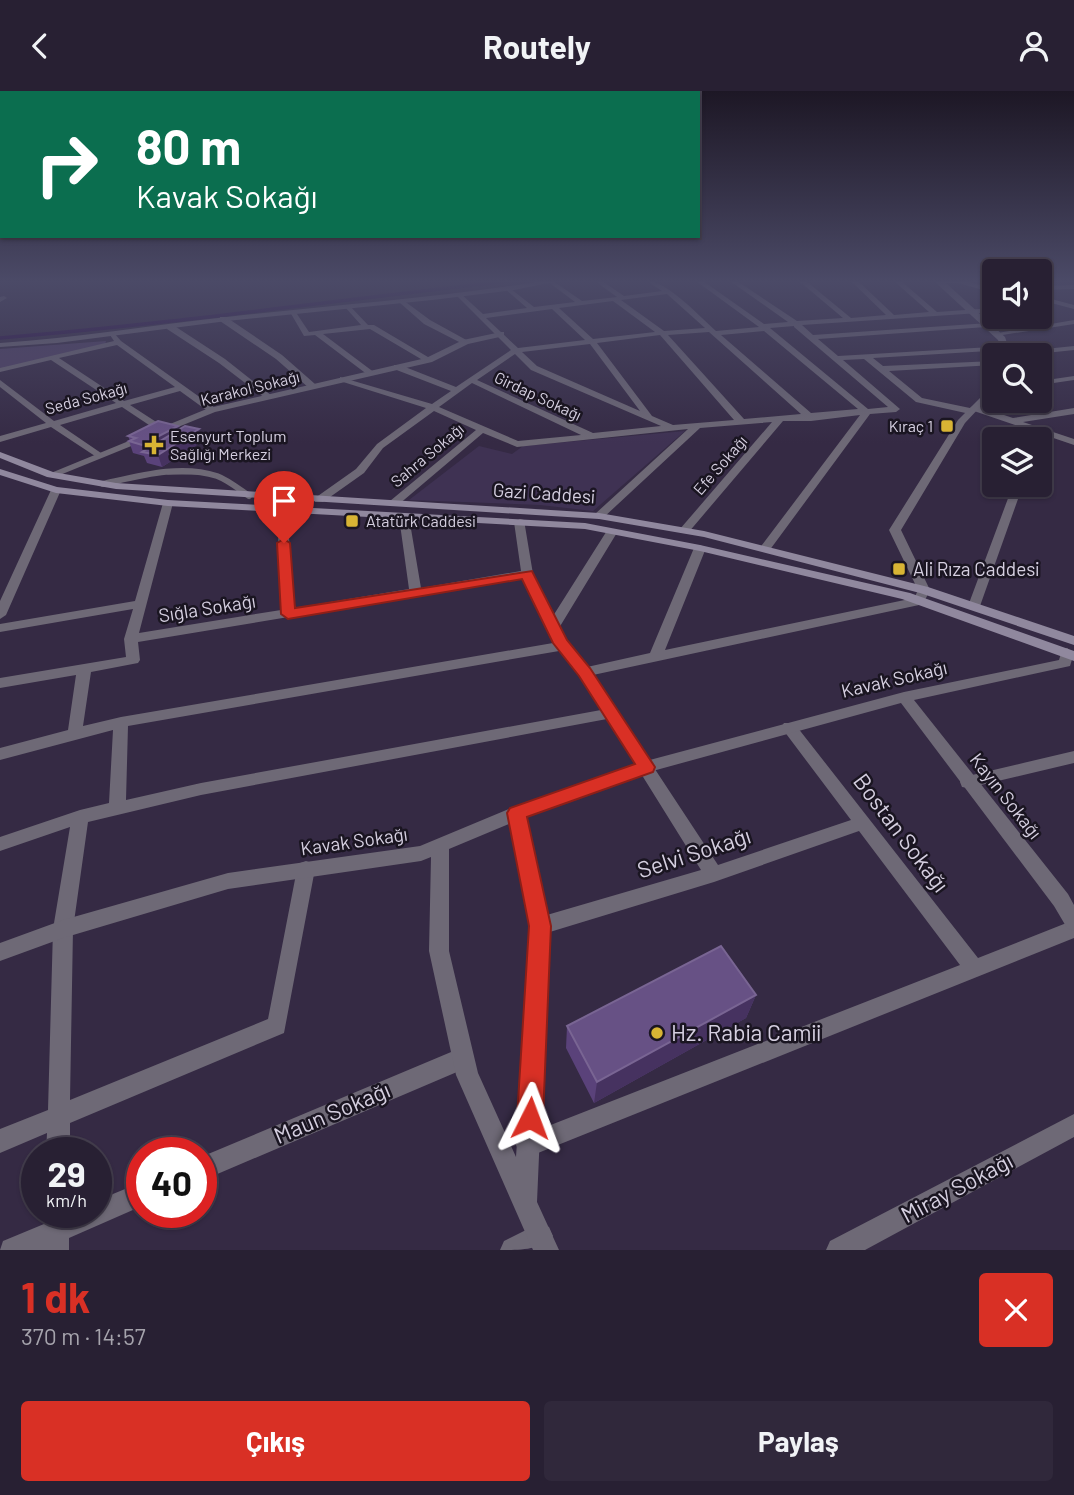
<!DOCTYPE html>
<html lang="tr">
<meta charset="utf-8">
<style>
body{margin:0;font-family:Barlow,sans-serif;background:#30283b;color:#f1f3f6;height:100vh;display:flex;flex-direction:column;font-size:26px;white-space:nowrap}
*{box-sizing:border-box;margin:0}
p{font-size:23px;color:#a5a3ac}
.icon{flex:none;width:38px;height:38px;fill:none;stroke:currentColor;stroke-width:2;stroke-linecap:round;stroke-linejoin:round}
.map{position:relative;height:1159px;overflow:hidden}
.side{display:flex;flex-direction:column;background:#282033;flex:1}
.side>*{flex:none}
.hud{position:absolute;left:0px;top:0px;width:700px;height:147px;box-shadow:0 2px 5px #0004,0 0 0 2px #443e4e;background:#0b6e4f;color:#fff;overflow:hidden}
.tools{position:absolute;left:982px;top:168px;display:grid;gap:14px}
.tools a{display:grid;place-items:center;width:70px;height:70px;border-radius:7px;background:#282033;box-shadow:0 2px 5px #0004,0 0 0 2px #443e4e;font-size:35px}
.speed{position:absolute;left:21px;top:1046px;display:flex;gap:14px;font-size:35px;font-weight:700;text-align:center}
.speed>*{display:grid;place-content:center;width:91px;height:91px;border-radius:50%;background:#282033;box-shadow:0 2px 5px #0004,0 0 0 2px #443e4e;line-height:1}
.speed small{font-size:18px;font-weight:400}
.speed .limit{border:10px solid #d22;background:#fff;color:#111}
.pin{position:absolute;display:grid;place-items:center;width:60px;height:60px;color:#fff;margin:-72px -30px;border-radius:50% 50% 50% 0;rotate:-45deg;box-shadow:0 0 7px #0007}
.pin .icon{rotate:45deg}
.me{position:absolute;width:77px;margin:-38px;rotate:3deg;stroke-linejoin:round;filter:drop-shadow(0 0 5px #0008)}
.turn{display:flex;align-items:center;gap:24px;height:147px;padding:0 21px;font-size:32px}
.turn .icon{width:91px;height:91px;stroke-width:2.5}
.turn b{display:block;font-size:49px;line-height:60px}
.round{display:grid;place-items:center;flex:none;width:74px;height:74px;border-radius:7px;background:#30283b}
.head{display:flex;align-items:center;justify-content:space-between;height:119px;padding:0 21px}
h1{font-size:42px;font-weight:700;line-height:52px;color:#d93025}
.action{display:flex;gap:14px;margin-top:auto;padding:14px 21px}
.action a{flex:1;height:80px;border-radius:7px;background:#d93025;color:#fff;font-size:28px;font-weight:700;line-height:80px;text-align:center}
.action a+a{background:#30283b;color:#f1f3f6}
header{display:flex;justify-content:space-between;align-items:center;height:91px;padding:0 21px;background:#282033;font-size:32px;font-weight:700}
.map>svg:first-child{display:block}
.built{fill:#3f3253}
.green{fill:#4f4065}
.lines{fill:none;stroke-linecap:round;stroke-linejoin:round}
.stream{stroke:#2b0f47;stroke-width:3.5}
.service-far1{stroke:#6e6976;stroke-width:5}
.service{stroke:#6e6976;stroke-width:6}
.minor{fill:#6e6976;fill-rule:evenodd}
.tertiary{fill:#6e6976;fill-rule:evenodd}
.secondary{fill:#90889e;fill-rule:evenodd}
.wall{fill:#5a427a}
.shaded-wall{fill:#463260}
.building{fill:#675185;stroke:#796593;stroke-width:2}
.route{fill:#d93025;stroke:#8d1f18;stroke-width:2}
.poi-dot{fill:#d8b434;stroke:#1a1521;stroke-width:2.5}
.labels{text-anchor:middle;stroke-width:5;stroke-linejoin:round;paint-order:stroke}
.far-street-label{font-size:16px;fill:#d5cfe0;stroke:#1a1521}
.far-poi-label{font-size:16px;fill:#d5cfe0;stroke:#1a1521;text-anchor:start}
.street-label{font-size:19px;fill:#d5cfe0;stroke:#1a1521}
.poi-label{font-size:19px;fill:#d5cfe0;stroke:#1a1521;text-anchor:start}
.near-street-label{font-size:23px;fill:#d5cfe0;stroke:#1a1521}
.near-poi-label{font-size:23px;fill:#d5cfe0;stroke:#1a1521;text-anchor:start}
</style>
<header><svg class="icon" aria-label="back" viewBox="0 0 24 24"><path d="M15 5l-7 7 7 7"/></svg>Routely<svg class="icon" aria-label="person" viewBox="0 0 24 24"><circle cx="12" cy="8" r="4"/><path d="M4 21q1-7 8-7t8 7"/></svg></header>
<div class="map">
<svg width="1074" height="1159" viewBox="0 0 1074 1159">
<rect width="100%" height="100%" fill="#352a44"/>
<path class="built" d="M685 340 593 420 540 414 409 409 479 355 512 363 523 355Z"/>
<path class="green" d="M106 250 105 254 0 278V258Z"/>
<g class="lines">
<path class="stream" d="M0 247C170 233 339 209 509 190"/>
<path class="service-far1" d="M168 381H197"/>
<path class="service" d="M103 393C139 385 180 373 217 385 228 389 239 398 249 405"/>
<path class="minor" d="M547 190H553L582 210 617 206 595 190H602L624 205 662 200 647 190C668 190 701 227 716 240L759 236 696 190H703L764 233 788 231 730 190H737L797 230 843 227 799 190H806L851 227 886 224 851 190H858L894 224 929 221 894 190H901L937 221 994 217V221L802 234 813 244 989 232 986 236 818 248 838 265 1008 255V259H1005L873 267 883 275 994 270V274L889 280 922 307 970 317 974 314 1013 327 1074 317V323L1023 331 1074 348V354L974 320 970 323 916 311 864 268 843 269 900 318 896 321 870 323 769 460H761L759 458 860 324 811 330H783L688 442H680V438L772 331 700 337 603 427H595V423L688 338 517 356 483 342 398 414H390V410L476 339 434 320 383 357 364 382 323 411H315V407L356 378 377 353 426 317 340 290V286L432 313 451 300 394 278V274H400L456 296 511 259 456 204V202H460L483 223 527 217 505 198 507 195 534 216 575 211ZM667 203 705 237 664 240 621 209ZM613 210 655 241 593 248 559 217ZM552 218 585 249 518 257 486 227ZM794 235V236L888 316 868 318 770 237ZM764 240 858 318 811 322 721 244ZM709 241 801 323 744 328 668 244ZM660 244 734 329 673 334 652 325 597 252ZM590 253 640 320 537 275 522 261ZM515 263 531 279 661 335 593 342 477 289ZM472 292 581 344 518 350 439 316Z
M1074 194V198L1040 199V195Z
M0 206 4 205 7 207 0 211Z
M399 209H403L430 229 470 251 463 253 424 233 399 211Z
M345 214H349L368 234H374L433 269 426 271 370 238 323 243 375 282 368 284 315 244 304 245 290 221 295 220 309 241 361 234 345 216Z
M220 226H226L282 264 315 293V297H309L276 268 220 230Z
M1074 229V233L996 245 992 243Z
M167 234H173L225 268 272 305 265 307 219 272 167 238Z
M114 242 121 250 215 317V321H209L180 300 130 314 164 336V340H158L122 316 60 334 101 362V366L98 367 51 336 0 351V345L46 332 0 296V289L54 330 116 312 51 269 0 281V277L114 250 110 244ZM117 254 175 296 124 310 59 267Z
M1074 255V259L1027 264H1003L1007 262Z
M1074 285V289L1040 294V290Z
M1013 394H1023L980 515 974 519 969 518 968 515Z
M56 396 61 399 6 524 0 528V510L51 399Z
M168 409 173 412 139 542 281 519 277 419 282 416 287 419 294 517 409 498 399 426 404 423 409 426 421 497 521 480 514 431 520 428 524 429 533 483 553 525 608 438H616L618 440 559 537 566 550 587 576 650 562 694 457 700 454 706 457 665 559 919 506 923 507 925 510 923 513 919 514 593 584 718 774 851 729 784 640 781 636 784 632H794L978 867 1074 829V847L528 1066 520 1062 516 1054 520 1046 960 874 859 740 714 791 540 844 533 841 531 835 533 829 540 826 701 779 607 628 201 704 88 731 73 838 70 1009 268 928 297 778 300 772 306 770 312 772 315 778 284 942 70 1032V1062H46L47 1042 0 1062V1038L48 1019 53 838 70 736 0 760V746L80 719 109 712 113 639 0 669V657L68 639 76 584 0 597V587L126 566 124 548 133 518 0 541V533L135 510 163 412ZM523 487 553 552 121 626 83 635 91 581 138 572 140 569 138 551ZM559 560 579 584 601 619 201 692 126 709 128 635Z
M1074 660V672L968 697 962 696 960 691 962 686 968 685Z
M463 956 471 959 474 967 471 975 201 1090V1066Z
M1074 1023V1046L865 1159H826L830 1150Z
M142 1091V1115L69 1147V1159H0L3 1150 44 1133V1122H96V1110Z
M540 1132 549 1136 553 1145C544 1159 519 1159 500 1159L504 1150Z"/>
<path class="tertiary" d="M543 190H558L514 199 432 209 227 230 57 252 0 256V252C76 247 151 234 227 226 332 214 438 207 543 190Z
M934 190H965L994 198V202L958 192H946L1005 246 1011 264H1003L998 249Z
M1040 205 1074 214V218L1040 209Z
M501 241H504V245L468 253 432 271 215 321 55 386 46 384 209 317 426 267 463 249Z
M994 293V301L965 332 901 439 930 499 923 513H915L913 510 918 499 889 439 958 329Z
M1067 557 1074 562 1070 575 914 609 1068 803 1074 814V840L1067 837 1054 815 901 612 649 681 526 726 549 835 537 1111 559 1159H533L456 984 429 860 431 766 421 770 228 798 63 847 0 870V852L63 829 228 782 420 755 511 717 646 670 904 601 1059 569 1062 559ZM511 732 531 835 516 1066 478 982 449 860V758Z"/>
<path class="secondary" d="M0 361 53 381 116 392 599 422 704 440 928 496 1074 545V554L920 502 704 446 599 428 116 398 47 386 0 367Z
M0 378 57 396 168 409 585 432 700 454 910 502 1074 560V570L902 508 700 460 585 438 168 415 56 402 0 384Z"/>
</g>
<path class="wall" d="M179 338 203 350 162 376 147 372 144 365 133 362 129 350H130L128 345Z
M756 904 746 927 594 1012 566 957 567 935Z"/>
<path class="shaded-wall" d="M178 335 182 347 144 361 142 354Z
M199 338 203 350 162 376 158 364Z
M756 904 746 927 594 1012 597 991Z"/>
<path class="building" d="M158 330 178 335 142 354 129 350 136 347 128 345Z
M185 335 199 338 158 364 142 361Z
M721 855 756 904 597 991 567 935Z"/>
<linearGradient id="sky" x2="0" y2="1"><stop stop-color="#1d1725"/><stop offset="0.54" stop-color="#4b4a67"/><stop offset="1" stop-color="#4b4a67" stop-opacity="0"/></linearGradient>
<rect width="1074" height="352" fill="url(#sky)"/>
<path class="route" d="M284 448 290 452 295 517 532 480 567 549 590 577 655 676 653 681 527 726 551 835 543 1027 539 1036 530 1040 521 1036 517 1027 529 835 507 722 510 717 635 673 579 585 553 552 522 488 288 528 281 523 277 452Z"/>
<g class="poi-dot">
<rect x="940" y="328" width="14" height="14" rx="3.5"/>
<path d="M150.5 343.5h7v7h7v7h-7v7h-7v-7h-7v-7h7z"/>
<rect x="345" y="423" width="14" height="14" rx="3.5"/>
<rect x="892" y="471" width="14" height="14" rx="3.5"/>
<circle cx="657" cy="942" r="7"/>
</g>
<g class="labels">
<g class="far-street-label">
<text transform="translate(250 297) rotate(-14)" y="6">Karakol Sokağı</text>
<text transform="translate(538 305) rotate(25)" y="6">Girdap Sokağı</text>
<text transform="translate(86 307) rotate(-15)" y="6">Seda Sokağı</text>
<text transform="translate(427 364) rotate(-40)" y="6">Sahra Sokağı</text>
<text transform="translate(720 374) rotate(-49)" y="6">Efe Sokağı</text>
</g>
<g class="far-poi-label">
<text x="933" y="341" text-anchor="end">Kıraç 1</text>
<text x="170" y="351">Esenyurt Toplum<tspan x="170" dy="18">Sağlığı Merkezi</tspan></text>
<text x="366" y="436">Atatürk Caddesi</text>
</g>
<g class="street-label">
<text transform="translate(544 402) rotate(4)" y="7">Gazi Caddesi</text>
<text transform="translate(207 517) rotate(-9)" y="7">Sığla Sokağı</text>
<text transform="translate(894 588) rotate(-13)" y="7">Kavak Sokağı</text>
<text transform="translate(1006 705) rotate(52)" y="7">Kayın Sokağı</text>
<text transform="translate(354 750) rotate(-8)" y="7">Kavak Sokağı</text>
</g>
<g class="poi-label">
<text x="913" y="485">Ali Rıza Caddesi</text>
</g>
<g class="near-street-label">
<text transform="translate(901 742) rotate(53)" y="8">Bostan Sokağı</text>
<text transform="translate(694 762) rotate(-18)" y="8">Selvi Sokağı</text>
<text transform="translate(332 1022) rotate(-23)" y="8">Maun Sokağı</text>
<text transform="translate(957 1097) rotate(-28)" y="8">Miray Sokağı</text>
</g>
<g class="near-poi-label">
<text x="671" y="950">Hz. Rabia Camii</text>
</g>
</g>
</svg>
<div class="tools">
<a><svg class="icon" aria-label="sound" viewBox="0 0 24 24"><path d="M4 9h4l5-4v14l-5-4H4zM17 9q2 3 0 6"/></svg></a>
<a><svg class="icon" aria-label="search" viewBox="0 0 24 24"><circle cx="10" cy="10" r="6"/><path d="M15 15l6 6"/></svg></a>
<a><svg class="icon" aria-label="layers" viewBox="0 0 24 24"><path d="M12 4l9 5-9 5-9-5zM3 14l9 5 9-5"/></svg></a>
</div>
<div class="speed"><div>29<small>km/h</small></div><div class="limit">40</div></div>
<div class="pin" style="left:284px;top:452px;background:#d93025"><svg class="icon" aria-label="arrive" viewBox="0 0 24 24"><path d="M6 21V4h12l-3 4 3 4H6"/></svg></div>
<svg class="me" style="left:530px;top:1027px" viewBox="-20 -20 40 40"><path d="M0-17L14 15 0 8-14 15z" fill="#d93025" stroke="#fff" stroke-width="4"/></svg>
<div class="hud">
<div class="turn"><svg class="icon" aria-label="right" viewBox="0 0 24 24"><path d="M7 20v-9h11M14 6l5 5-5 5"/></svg><div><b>80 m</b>Kavak Sokağı</div></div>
</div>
</div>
<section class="side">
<div class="head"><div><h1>1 dk</h1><p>370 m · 14:57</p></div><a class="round" style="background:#d93025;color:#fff"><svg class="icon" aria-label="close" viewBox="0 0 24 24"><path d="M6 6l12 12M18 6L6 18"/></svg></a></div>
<div class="action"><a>Çıkış</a><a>Paylaş</a></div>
</section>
